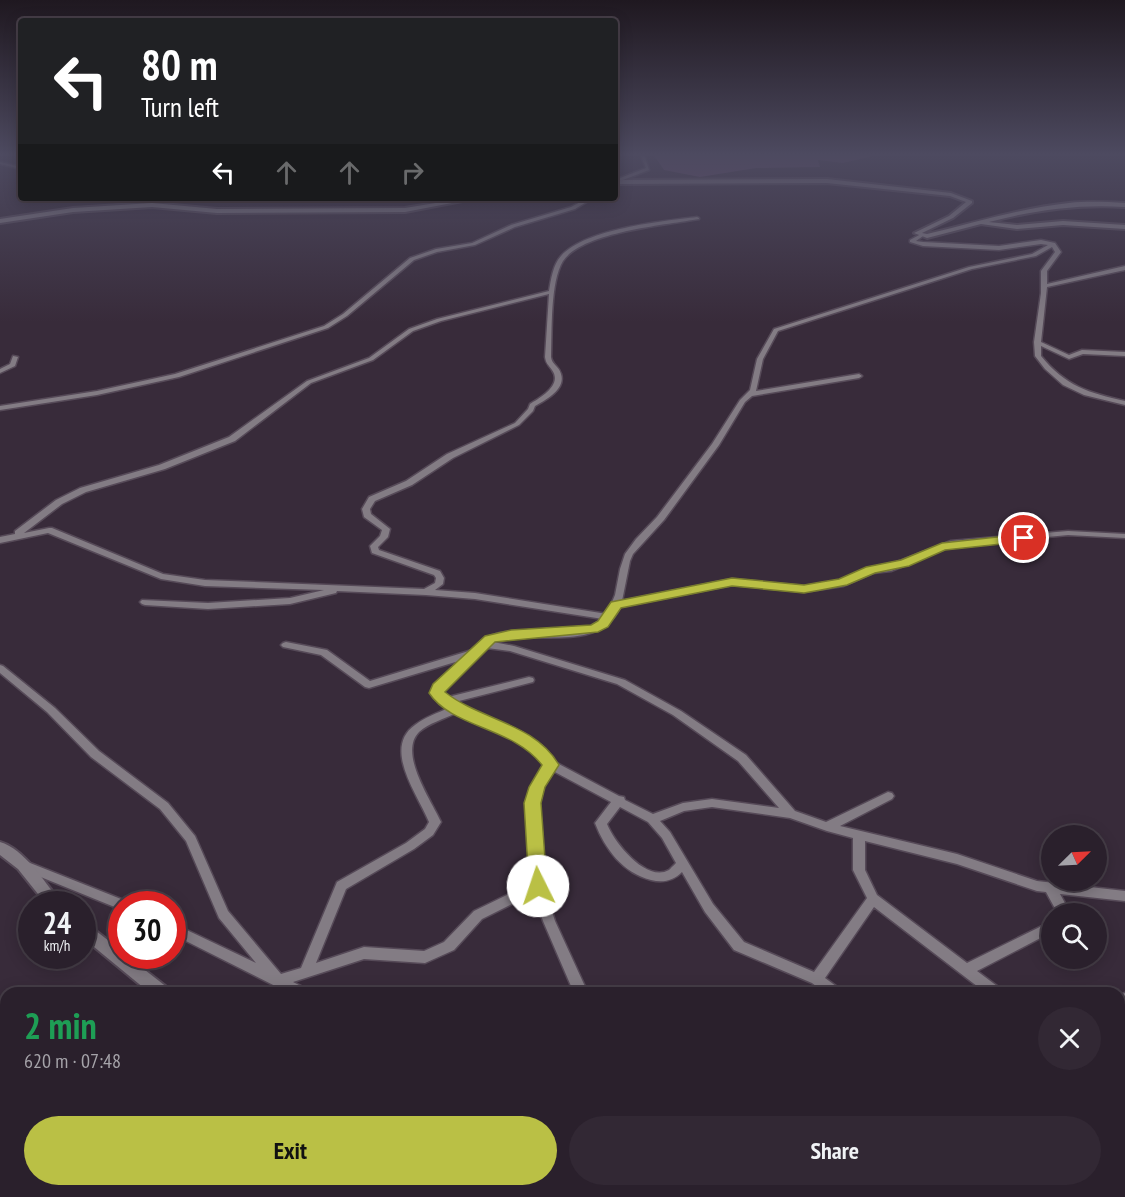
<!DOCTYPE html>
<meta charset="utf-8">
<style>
body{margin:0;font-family:"PT Sans Narrow",sans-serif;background:#322834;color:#f1f3f6;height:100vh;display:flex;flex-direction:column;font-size:22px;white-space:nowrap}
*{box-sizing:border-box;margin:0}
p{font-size:20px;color:#a5a3a9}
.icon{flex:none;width:33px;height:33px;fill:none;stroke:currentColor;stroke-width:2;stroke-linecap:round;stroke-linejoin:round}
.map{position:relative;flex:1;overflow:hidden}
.panel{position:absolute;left:0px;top:987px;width:1125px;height:210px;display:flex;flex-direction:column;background:#2a202c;border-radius:18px 18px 0 0;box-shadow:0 3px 15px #0003,0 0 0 2px #463e48}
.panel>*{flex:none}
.banner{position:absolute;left:18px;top:18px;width:600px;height:183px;border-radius:6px;box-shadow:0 3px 15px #0003,0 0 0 2px #463e48;background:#202124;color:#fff;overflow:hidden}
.needle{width:39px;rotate:66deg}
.buttons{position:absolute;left:1041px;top:825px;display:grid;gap:12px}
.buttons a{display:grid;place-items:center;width:66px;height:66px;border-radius:50%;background:#2a202c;box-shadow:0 3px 15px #0003,0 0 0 2px #463e48;font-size:30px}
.speed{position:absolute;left:18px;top:891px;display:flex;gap:12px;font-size:30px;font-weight:700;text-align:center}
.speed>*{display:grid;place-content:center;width:78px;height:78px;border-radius:50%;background:#2a202c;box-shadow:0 3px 15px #0003,0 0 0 2px #463e48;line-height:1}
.speed small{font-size:15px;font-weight:400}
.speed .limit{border:9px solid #d22;background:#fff;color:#111}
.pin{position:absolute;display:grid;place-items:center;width:51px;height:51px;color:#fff;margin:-26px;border:3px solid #fff;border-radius:50%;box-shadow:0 2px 6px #0007}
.me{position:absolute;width:66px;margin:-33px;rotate:356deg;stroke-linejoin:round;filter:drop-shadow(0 0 4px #0008)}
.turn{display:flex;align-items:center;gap:21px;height:126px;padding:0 24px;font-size:27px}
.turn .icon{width:78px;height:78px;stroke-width:2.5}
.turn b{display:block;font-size:42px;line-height:51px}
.lanes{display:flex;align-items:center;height:57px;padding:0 24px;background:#0003;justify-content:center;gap:30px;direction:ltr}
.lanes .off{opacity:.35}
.round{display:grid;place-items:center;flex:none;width:63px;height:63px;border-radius:32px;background:#322834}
.summary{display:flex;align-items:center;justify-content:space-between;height:102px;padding:0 24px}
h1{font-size:36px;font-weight:800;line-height:45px;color:#1e9e55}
.action{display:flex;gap:12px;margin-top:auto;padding:12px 24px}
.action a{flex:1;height:69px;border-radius:36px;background:#bac045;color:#111;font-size:24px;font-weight:800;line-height:69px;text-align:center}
.action a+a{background:#322834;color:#f1f3f6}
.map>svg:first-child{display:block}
.green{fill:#69496d}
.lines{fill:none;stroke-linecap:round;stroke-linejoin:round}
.minor-casing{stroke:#564a58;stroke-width:3}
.tertiary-casing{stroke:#564a58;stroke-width:4}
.minor{fill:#837c84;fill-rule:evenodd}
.tertiary{fill:#837c84;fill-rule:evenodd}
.route{fill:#bac045;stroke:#797d2d;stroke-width:1.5}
</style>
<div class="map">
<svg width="1125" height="1197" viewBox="0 0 1125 1197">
<rect width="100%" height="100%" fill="#382b3a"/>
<path class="green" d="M653 154H881L843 163 818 160 820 167 756 168 700 177 664 170Z"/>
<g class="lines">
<defs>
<path id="minor" d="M640 154H644L649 170 615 183V180L646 168Z
M0 162 21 167V169L0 164Z
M588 198H593L575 209 515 227 475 245 437 252 414 260 347 316 328 328 179 377 97 395 0 410V406L97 391 175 374 324 326 343 314 410 258 436 249 472 243 511 225 571 207Z
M697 217 699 218V219C666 225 582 232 563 261 550 282 552 332 551 357 552 365 559 366 561 374 566 389 546 400 535 406L533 411 519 425 453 458 412 485 375 501 370 509 371 514 390 529 388 537 378 547 379 550 440 571 444 578 443 584 435 590 475 593 607 614 615 595 620 569 625 554 636 539 657 517 712 444 740 400 750 390 757 359 774 329 969 267 1032 254 1048 245 1041 244 999 250 923 246 910 242V240L921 234H923V236L916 241 923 242 999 246 1041 240 1055 243 1061 252 1047 271V284L1125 266V270L1047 287 1041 342 1069 355 1082 350 1125 352V356L1083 354 1069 359 1041 346V356C1065 386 1089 393 1125 401V405L1084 395 1063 385 1045 369 1035 356 1034 342 1041 293V271L1055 252 1052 247 1036 256 972 269 778 331 763 359 756 391 859 374 862 376 859 378 752 396 745 402 719 445 664 520 633 554 630 561 622 601 732 579 804 586 841 581 868 568 887 566 951 541 1068 531 1125 534V538L1068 535 952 546 891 571 873 573 843 586 804 592 732 585 620 607C604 644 558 637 525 637 514 637 502 637 493 642L514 646 625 680 681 711 746 755 795 811 826 822 888 792 892 793 894 796 892 799 840 826 957 854 1037 881 1125 891V901L1060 894 1071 914H1058L1046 892 1037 891 957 864 865 841V870L877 895 967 963 1052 921V932L977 971 1001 989 1003 993H986L874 907 825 978 840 989 842 993H825L812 983 734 950 705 912 682 872C673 881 663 883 651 880 623 873 605 849 595 823L611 802 553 771 542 788 538 803 544 886 555 921 588 993H574L543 921 534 893 482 919 454 950 425 963 364 959 293 982 307 989 309 993H289L172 934V923L256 963 219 918 186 841 160 809 91 757 47 712 0 673V665L3 666 55 708 99 751 168 803 195 836 228 911 281 974 301 968 337 882 406 843 425 829 429 822C418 795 382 748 415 725 425 717 437 713 449 708L433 695 432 693 433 688 462 660 369 688 365 687 321 655 283 647 281 645 283 643 286 642 327 650 370 681 472 650C478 645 482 639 490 636 511 627 555 632 580 630L589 627 603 619 475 599 426 595 337 591 336 593 290 604 208 609 145 605 142 604 140 602 142 600 208 603 290 598 324 590 205 586 161 579 48 533 0 543V537L15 534V531L56 500 80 488 159 465 229 437 307 381 369 358 409 329 437 319 549 291C551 279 553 265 561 256 585 229 662 221 697 217ZM549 294 545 357C546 364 548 364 552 370 563 385 540 398 530 404L528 409 515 423 447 454 406 481 369 497 362 509 364 517 382 530 380 536 370 546 372 553 434 575 436 578 435 583 424 589 205 580 163 574 52 528H49L24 533 62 504 86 492 165 469 235 441 311 383 373 360 413 331 441 321ZM487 648 510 651 617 684 673 715 738 761 779 808 712 799 683 803 653 814 625 800 624 797 619 796 555 762 541 745 519 731 460 707 455 702 533 682 534 680 533 678 529 677 448 697 442 692 443 689ZM456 713 511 737 533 751 545 765 531 787 526 803 532 883 474 911 444 942 424 951 364 947 316 963 346 889 414 849 433 835 441 822C431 800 398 753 419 732 429 723 444 719 456 713ZM620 807 648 822 662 838 676 863C675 864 670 869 669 870 646 883 614 842 607 824ZM712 807 790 818 827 831 853 838V870L867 898 814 972 744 942 713 904 670 832 660 821 684 811Z
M13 356 18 357 15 366 0 373V369L10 364Z
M25 861 126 901 128 904H122V910L21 869 19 866 21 863Z
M1125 993V1005L1119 1007V995Z
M1125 1084V1099L1119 1102V1087Z
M1119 1116 1125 1118V1134L1119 1132Z
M0 1155 6 1158V1175L0 1172Z
M41 1191H64L67 1197H44Z
M249 1191H268L265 1197H246Z
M643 1191H663L665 1195 664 1197H641Z
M1005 1191H1023L1026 1197H1008Z"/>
<path id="tertiary" d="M827 179 951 193 972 201V203L953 218 922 233 927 234C974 223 1021 208 1069 203 1088 201 1106 202 1125 203V207C1078 204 1035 210 989 222L1017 225 1063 221 1125 225V229L1063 225 1017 229 981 224 927 238 914 233 949 216 966 202 950 196 827 183 615 184V180Z
M466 198H478L405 212 217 213 152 207 73 212 0 223V219L73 208 152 203 217 209 405 208Z
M0 842C24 849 44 881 59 900L61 904H46L18 869 0 855Z
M82 922 87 924 122 951V956H127L168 988 170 993H150L82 937Z
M383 1191H405L407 1197H385Z"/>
</defs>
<use href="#minor" class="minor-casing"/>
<use href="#tertiary" class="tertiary-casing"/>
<use href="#minor" class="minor"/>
<use href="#tertiary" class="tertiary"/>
</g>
<linearGradient id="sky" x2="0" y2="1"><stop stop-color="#1f1820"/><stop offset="0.48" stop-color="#4d4a60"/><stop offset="1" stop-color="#4d4a60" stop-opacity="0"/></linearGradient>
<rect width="1125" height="322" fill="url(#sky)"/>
<path class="route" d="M1024 534 1029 535V541L945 550 909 566 875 573 847 585 821 590 804 593 732 586 621 608 608 627 598 632 495 642 445 692C480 720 535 723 559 765L545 787 541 803 547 886 545 892 538 894 532 892 529 886 524 803 529 787 542 765C513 727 452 728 429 693L433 684 485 636 511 630 591 625 598 621 611 602 732 578 804 585 821 582 839 579 866 567 901 560 942 543Z"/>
</svg>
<div class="buttons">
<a><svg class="needle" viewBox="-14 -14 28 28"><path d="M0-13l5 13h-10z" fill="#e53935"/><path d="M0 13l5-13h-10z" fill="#a5a3a9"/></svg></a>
<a><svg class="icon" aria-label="search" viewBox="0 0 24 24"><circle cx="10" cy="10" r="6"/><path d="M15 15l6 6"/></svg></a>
</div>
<div class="speed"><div>24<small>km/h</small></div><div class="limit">30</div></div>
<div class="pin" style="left:1024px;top:538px;background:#d93025"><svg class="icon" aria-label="arrive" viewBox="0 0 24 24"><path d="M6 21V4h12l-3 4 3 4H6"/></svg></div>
<svg class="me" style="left:538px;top:886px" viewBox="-20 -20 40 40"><circle r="19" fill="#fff"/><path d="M0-13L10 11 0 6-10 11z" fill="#bac045"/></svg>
<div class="banner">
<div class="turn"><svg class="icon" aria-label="left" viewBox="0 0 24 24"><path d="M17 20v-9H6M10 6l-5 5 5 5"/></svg><div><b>80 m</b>Turn left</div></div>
<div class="lanes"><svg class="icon" aria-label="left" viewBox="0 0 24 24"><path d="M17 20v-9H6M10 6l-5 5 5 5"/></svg><svg class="icon off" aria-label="ahead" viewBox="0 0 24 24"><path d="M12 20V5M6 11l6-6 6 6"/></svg><svg class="icon off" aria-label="ahead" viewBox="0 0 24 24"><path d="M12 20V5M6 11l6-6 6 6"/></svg><svg class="icon off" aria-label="right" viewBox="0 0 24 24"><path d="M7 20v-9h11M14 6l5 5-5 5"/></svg></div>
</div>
<section class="panel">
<div class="summary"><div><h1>2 min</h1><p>620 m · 07:48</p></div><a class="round"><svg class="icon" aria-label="close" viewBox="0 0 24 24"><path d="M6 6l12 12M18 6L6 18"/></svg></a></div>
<div class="action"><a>Exit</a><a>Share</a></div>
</section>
</div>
